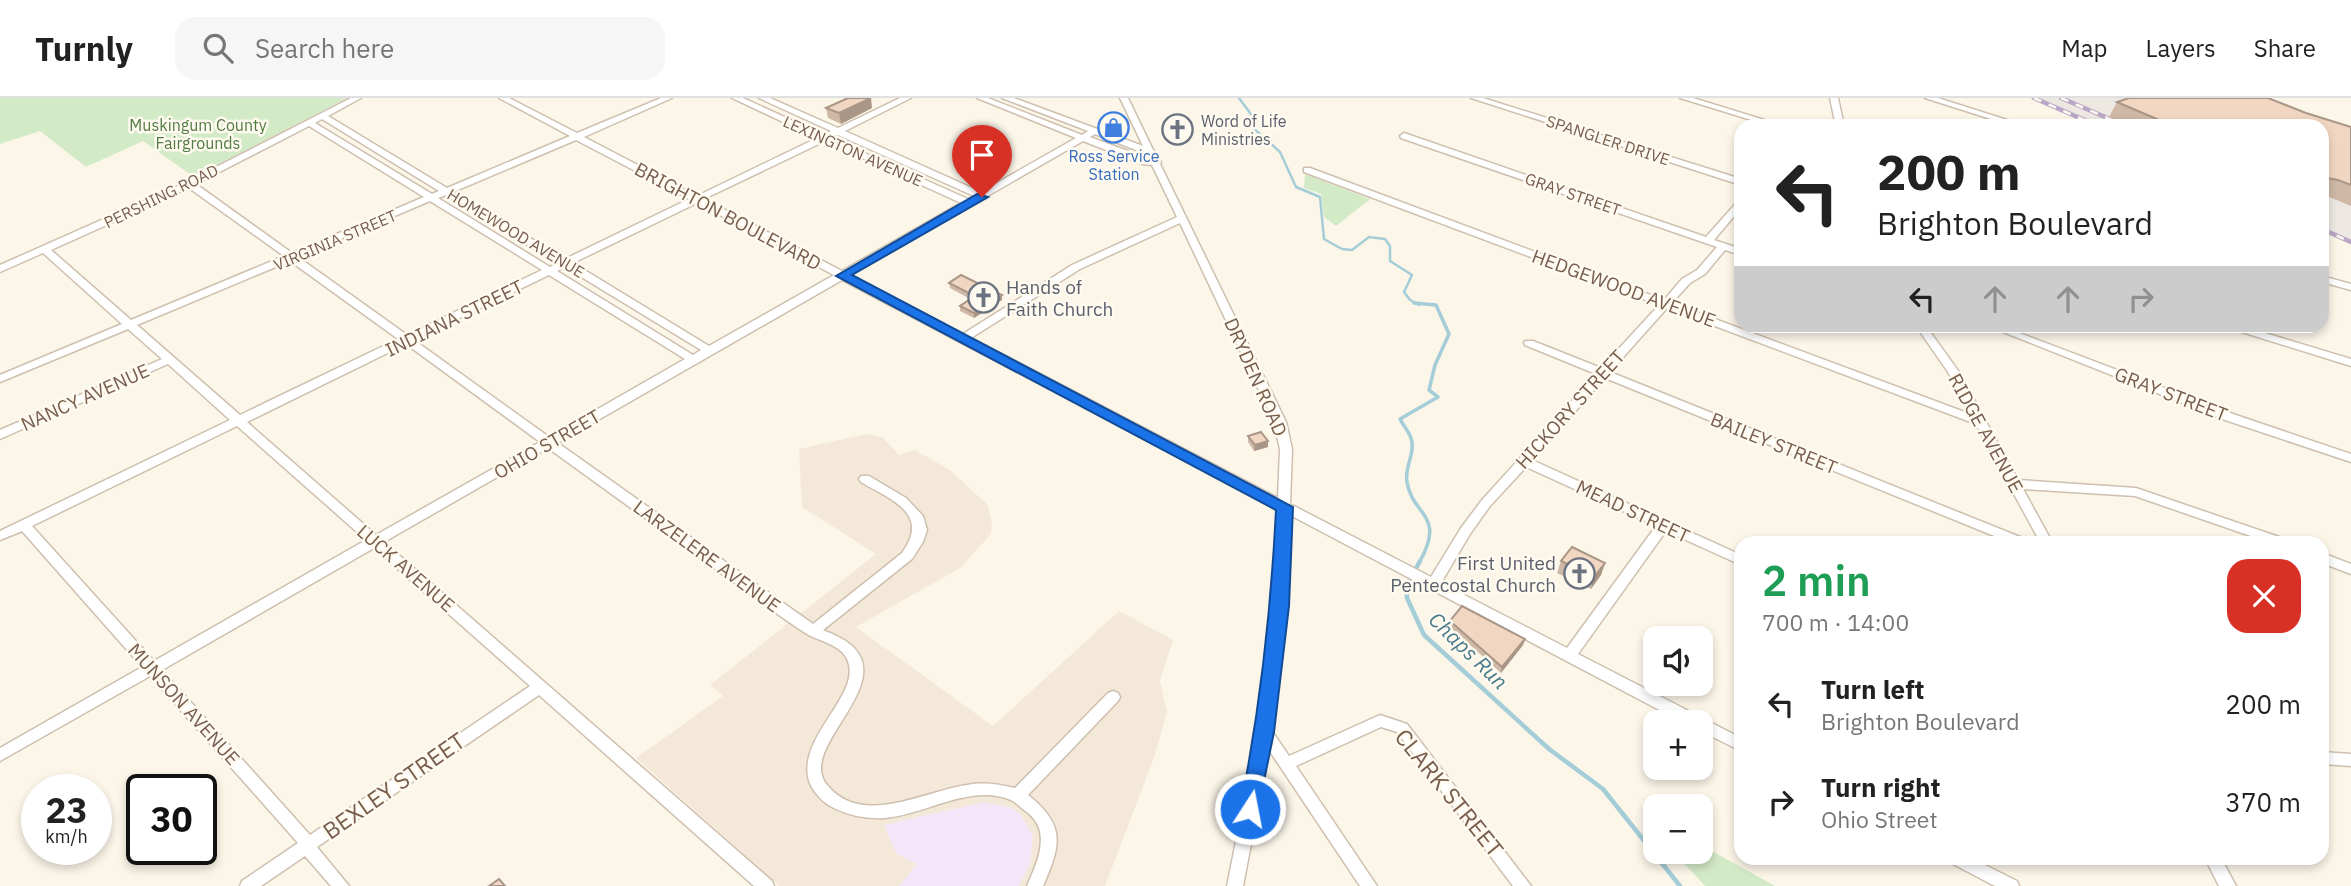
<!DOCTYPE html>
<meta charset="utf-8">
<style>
body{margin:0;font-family:"IBM Plex Sans",sans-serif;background:#f6f6f6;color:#222;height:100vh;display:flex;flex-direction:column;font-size:26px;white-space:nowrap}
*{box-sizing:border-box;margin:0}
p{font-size:23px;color:#767676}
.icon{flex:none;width:38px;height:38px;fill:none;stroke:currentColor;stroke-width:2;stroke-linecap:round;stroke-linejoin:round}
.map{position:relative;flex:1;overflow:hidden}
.panel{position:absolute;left:1734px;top:438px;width:595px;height:329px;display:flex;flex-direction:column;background:#fff;border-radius:21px;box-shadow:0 4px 10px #0003}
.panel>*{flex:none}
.top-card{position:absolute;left:1734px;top:21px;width:595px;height:214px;border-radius:21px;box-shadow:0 4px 10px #0003;background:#fff;color:#222;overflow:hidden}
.tools{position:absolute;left:1643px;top:528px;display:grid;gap:14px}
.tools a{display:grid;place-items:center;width:70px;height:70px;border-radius:14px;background:#fff;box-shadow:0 4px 10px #0003;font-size:35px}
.speed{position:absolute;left:21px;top:676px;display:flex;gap:14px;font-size:35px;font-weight:700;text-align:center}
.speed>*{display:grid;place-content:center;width:91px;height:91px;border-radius:50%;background:#fff;box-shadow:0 4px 10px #0003;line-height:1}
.speed small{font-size:18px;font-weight:400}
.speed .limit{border:4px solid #111;border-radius:10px;background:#fff;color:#111}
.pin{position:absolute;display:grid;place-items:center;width:60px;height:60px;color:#fff;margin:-72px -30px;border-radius:50% 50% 50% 0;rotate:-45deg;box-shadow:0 0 7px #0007}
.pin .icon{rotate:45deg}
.me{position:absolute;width:77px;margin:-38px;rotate:11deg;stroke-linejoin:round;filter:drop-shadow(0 0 5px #0008)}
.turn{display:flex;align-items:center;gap:24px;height:147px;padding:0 28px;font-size:32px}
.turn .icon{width:91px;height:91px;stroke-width:2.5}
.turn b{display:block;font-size:49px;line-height:60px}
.lanes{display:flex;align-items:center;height:66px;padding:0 28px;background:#0003;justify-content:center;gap:35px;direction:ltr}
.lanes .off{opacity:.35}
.round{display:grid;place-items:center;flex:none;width:74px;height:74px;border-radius:21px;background:#f6f6f6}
.head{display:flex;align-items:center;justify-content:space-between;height:119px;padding:0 28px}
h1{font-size:42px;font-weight:600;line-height:52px;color:#1e9e55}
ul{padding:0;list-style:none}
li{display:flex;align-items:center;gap:21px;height:98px;padding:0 28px}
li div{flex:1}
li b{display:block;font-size:26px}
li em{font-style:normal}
header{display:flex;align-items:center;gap:42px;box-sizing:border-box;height:98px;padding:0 35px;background:#fff;border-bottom:2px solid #e0e0e0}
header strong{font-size:33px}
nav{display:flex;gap:38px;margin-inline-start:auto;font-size:24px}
.search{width:490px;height:63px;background:#f6f6f6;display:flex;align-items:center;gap:18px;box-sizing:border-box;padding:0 24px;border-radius:21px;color:#767676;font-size:26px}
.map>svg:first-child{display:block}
.residential{fill:#f4e9d8}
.industrial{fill:#ede8e2}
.education{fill:#f3e6f9}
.green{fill:#d3eac7}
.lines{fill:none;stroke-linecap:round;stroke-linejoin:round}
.stream-far2{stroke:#a4cdd8;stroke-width:2.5}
.stream-far1{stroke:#a4cdd8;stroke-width:3.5}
.stream{stroke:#a4cdd8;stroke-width:4.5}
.minor-casing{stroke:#cebfaf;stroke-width:3}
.minor{fill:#fff;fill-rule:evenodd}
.rail-casing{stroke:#baa7c7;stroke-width:4.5}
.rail{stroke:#fffaf0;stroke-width:2.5;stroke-dasharray:8;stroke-linecap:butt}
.wall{fill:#cfb9a6}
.shaded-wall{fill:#a99687}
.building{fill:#f1d7c1;stroke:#a99687;stroke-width:2}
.route{fill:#1a73e8;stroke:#114b97;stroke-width:2}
.labels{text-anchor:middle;stroke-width:5;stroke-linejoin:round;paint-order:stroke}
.far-worship-label{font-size:16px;fill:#5b616d;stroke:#fffaf0;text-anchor:start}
.far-park-label{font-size:16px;fill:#527c44;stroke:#fffaf0}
.far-street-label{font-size:16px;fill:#775e4d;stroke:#fffaf0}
.far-shop-label{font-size:16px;fill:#366cbe;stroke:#fffaf0}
.street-label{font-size:19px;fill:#775e4d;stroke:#fffaf0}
.worship-label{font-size:19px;fill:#5b616d;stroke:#fffaf0;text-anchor:start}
.water-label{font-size:21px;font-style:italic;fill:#477a8a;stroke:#fffaf0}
.near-street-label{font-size:23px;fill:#775e4d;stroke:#fffaf0}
</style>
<header>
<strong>Turnly</strong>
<div class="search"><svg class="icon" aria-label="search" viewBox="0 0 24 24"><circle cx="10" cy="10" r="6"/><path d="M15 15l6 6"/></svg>Search here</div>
<nav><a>Map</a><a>Layers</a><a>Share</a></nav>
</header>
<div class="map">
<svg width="2351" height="788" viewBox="0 0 2351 788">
<rect width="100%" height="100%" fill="#fcf6e9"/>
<path class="residential" d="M866 336 882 339 899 357 915 352 950 372 988 407 992 426 991 436 960 470 856 529 993 628 1119 513 1173 542 1160 583 1167 614 1154 660 1105 788H779L636 660 723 598 710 587 876 456 802 409 799 351Z"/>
<path class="industrial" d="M2029 0H2232L2306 28H2093Z
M2322 34 2351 45V147L2322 134Z"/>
<path class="education" d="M984 704 1012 710 1021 717 1033 738 1030 766 1019 788H899L917 766 897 756 884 727Z"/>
<path class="green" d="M0 0H347L194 79 143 43 86 69 40 33 0 46Z
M1305 76 1370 101 1336 128 1324 119 1321 96 1304 90Z
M1701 747 1775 788H1705L1674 754H1701Z"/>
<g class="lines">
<path class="stream-far2" d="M1239 0 1253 19 1251 28 1280 54 1296 89 1320 99 1324 141 1342 151 1352 152 1369 139 1385 141 1390 148V163L1412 177 1404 194 1410 202 1419 207"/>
<path class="stream-far1" d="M1414 205 1436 207 1449 236 1435 267 1429 292 1438 299 1400 321C1403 327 1409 334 1411 340 1416 355 1404 369 1407 384 1412 418 1447 416 1419 465"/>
<path class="stream" d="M1420 463 1407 487V500L1424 537 1549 651 1603 691 1680 788"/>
<defs>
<path id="minor" d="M351 0H361L328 18 447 90 570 38 499 0H509L577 35 661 0H672L584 39 697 98 817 40 732 0H743L824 37 831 33 759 0H770L838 30 900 0H911L845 33 981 94 1076 40 977 0H988L1082 37 1088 33 1002 0H1014L1143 48 1120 0H1128L1153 52 1157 55 1156 57 1161 64 1160 66 1286 324 1292 351 1290 406 1431 479 1461 430 1482 402 1596 276 1525 247 1524 245 1525 243H1533L1601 270 1659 207 1304 74V70H1310L1664 202 1682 181 1697 172 1717 149 1401 40 1400 38 1404 35 1706 139 1738 103 1741 102V110L1714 142 1741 151V157L1725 152 1705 176 1690 185 1672 205 1970 316 1948 274 1916 228H1926L1959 274 2018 382 2136 390 2285 441 2286 444H2268L2135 398 2023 391 2052 444H2040L1976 326 1667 210 1610 274 2025 441 2026 444H2009L1605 280 1532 362 1741 457V467L1666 433 1578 556 1741 640V653L1701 633V625H1684L1290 417 1287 508 1272 633 1289 658 1380 617 1407 626 1531 788H1513L1397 634 1381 629 1296 668 1377 788H1360L1269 652 1243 788H1227L1258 634 1273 508 1278 411 842 182 558 345 813 526 902 455C931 415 891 402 861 384L859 381 861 378H869L906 400 923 418 927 432 923 444 912 461 823 532C835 537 847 542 855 551 891 592 797 651 827 687 862 730 924 693 967 687 984 684 998 686 1015 690L1108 595 1113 593 1118 595 1120 599 1118 603 1028 697C1066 727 1061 747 1043 788H1027C1037 765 1052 734 1028 715 1022 711 1017 705 1011 702 970 685 925 717 885 720 867 721 850 718 834 710 823 705 813 694 809 683 796 638 864 596 847 561 841 547 819 543 807 536 796 529 786 522 776 515L548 350 384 444 772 783 774 788H754L539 597 317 749 349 788H331L305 758 261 788H240L242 783 298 745 150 578 0 663V650L142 569 22 433 0 442V433L230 322 168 266 0 341V332L162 261 128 231 0 284V277L122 226 43 155 0 174V167L187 84ZM322 21 439 93 432 96 315 25ZM309 28 424 99 292 155 196 86ZM1095 36 1146 56 1149 61 1090 39ZM838 37 974 98 968 101 831 40ZM576 42 689 101 565 161 453 94ZM825 43 961 105 842 173 704 101ZM1083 43 1142 66 1152 67 1177 119 1072 167 963 236 850 177ZM189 90 284 158 131 222 51 152ZM446 97 557 165 550 169 438 100ZM430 103 542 172 407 237 298 159ZM697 105 834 177 709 248 573 165ZM1180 125 1274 324 1280 351 1278 400 971 240 1080 171ZM290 163 398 241 240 317 137 227ZM565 169 701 252 693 257 557 173ZM549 177 685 261 549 339 414 242ZM406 246 540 344 376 437 247 324ZM237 328 366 442 154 563 32 428ZM1526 369 1656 428 1567 550 1441 485 1470 436 1490 408ZM374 450 530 588 310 737 162 572Z
M1471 0H1483L1741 81V87Z
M1680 0H1693L1784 28H1771Z
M1830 0H1838L1844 28H1836Z
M1925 0H1938L2026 28H2013Z
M2322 178 2351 186V192L2322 184Z
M1988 228H2001L2233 316 2351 356V364L2225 322Z
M2228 228H2242L2351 261V268L2229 230Z
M2322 455 2351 466V476L2322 465Z
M2322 654 2351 656V668L2322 666Z
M1949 760H1971L2017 783 2019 788H1995L1951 765Z
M2205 760H2221L2236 788H2219Z"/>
</defs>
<use href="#minor" class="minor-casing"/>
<use href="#minor" class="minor"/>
<defs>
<path id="rail" d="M2034 0 2098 28
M2061 0 2126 28
M2322 131 2351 144"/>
</defs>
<use href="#rail" class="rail-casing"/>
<use href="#rail" class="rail"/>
</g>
<path class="wall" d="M2117 4 2306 15 2351 29V108L2327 98 2323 97 2322 100V28H2129L2109 19Z
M826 10H872L841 26 828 20Z
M949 185 1002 197V202L974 220 960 213V208L970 201 950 190Z
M1248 338 1268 343V349L1254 353 1248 344Z
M1561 463 1605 465 1601 477 1591 491 1557 475Z
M1450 523 1525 541 1523 547 1501 575 1449 528Z"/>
<path class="shaded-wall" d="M871 0 872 10 841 26 839 15Z
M1002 197V202L974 220V215Z
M1268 343V349L1254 353 1255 347Z
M1605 465 1601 477 1591 491 1594 479Z
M1525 541 1523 547 1501 575 1502 569Z"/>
<path class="building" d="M848 0H871L839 15 826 10Z
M2129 0H2268L2306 15 2351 29V87L2338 82 2322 79V28H2173L2117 4Z
M961 177 1002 197 974 215 960 208 975 198 949 185Z
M1261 334 1268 343 1255 347 1248 338Z
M1572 449 1605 465 1594 479 1561 463Z
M1462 508 1525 541 1502 569 1450 523Z
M499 781 505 788H489Z"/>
<path class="route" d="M977 96 988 99 852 177 1293 409 1289 508 1274 634 1257 717 1250 720 1243 717 1240 711C1260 612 1271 513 1276 412L836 178Z"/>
<defs>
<symbol id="shop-ring" viewBox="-11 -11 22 22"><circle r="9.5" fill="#fffaf0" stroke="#3f7fe0" stroke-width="1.5"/><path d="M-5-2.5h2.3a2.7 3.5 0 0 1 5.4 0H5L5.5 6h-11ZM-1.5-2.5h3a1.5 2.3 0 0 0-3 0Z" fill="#3f7fe0"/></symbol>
<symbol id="church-ring" viewBox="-11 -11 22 22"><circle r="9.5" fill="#fffaf0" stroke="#6b7280" stroke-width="1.5"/><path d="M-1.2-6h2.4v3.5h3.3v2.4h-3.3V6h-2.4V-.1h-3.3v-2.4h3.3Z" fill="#6b7280"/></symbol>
</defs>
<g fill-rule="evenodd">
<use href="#shop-ring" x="1096" y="12" width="35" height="35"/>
<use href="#church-ring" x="1160" y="14" width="35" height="35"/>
<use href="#church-ring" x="966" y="182" width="35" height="35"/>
<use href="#church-ring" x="1562" y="458" width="35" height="35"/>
</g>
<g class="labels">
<g class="far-worship-label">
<text x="1201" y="29">Word of Life<tspan x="1201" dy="18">Ministries</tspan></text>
</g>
<g class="far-park-label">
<text x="198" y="33">Muskingum County<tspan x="198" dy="18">Fairgrounds</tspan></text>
</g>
<g class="far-street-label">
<text transform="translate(1608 42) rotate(18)" y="6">SPANGLER DRIVE</text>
<text transform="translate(853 53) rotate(24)" y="6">LEXINGTON AVENUE</text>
<text transform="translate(1573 96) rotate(19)" y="6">GRAY STREET</text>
<text transform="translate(161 98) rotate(-26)" y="6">PERSHING ROAD</text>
<text transform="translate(516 135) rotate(31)" y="6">HOMEWOOD AVENUE</text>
<text transform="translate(335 142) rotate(-23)" y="6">VIRGINIA STREET</text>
</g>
<g class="far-shop-label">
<text x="1114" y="64">Ross Service<tspan x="1114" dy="18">Station</tspan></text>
</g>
<g class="street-label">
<text transform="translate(728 118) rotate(28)" y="7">BRIGHTON BOULEVARD</text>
<text transform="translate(1624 190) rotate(20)" y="7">HEDGEWOOD AVENUE</text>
<text transform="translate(454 220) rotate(-26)" y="7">INDIANA STREET</text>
<text transform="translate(1256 279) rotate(66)" y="7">DRYDEN ROAD</text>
<text transform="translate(2171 296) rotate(21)" y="7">GRAY STREET</text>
<text transform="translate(85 299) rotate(-24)" y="7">NANCY AVENUE</text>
<text transform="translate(1570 311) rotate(-48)" y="7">HICKORY STREET</text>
<text transform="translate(1986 335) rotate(61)" y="7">RIDGE AVENUE</text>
<text transform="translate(1774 345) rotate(22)" y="7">BAILEY STREET</text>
<text transform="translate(547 346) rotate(-30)" y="7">OHIO STREET</text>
<text transform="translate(1633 413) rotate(25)" y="7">MEAD STREET</text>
<text transform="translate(707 458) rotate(36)" y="7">LARZELERE AVENUE</text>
<text transform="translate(406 470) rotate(41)" y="7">LUCK AVENUE</text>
<text transform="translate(184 606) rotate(48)" y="7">MUNSON AVENUE</text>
</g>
<g class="worship-label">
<text x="1006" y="196">Hands of<tspan x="1006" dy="22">Faith Church</tspan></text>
<text x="1556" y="472" text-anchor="end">First United<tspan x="1556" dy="22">Pentecostal Church</tspan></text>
</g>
<g class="water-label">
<text transform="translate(1468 553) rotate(44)" y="7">Chaps Run</text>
</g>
<g class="near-street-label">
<text transform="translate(394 688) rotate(-35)" y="8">BEXLEY STREET</text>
<text transform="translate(1449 695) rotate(51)" y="8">CLARK STREET</text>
</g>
</g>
</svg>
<div class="tools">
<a><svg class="icon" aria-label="sound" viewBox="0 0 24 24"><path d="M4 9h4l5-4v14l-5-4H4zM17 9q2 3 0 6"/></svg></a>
<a>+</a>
<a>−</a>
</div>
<div class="speed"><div>23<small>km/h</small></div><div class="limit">30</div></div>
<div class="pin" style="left:982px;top:99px;background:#d93025"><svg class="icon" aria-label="arrive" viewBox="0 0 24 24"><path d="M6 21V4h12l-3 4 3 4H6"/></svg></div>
<svg class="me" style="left:1250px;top:711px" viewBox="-20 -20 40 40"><circle r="17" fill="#1a73e8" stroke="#fff" stroke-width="3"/><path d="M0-11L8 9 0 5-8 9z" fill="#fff"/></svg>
<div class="top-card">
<div class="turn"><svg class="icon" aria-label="left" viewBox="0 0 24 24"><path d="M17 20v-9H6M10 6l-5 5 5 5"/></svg><div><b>200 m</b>Brighton Boulevard</div></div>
<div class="lanes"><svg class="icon" aria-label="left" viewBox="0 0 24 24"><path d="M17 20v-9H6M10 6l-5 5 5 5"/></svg><svg class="icon off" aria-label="ahead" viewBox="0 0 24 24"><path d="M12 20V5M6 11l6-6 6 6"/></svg><svg class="icon off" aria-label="ahead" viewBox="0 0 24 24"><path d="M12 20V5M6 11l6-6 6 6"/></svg><svg class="icon off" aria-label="right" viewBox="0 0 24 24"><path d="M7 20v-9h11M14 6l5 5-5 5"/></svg></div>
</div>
<section class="panel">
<div class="head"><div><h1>2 min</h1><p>700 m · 14:00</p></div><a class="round" style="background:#d93025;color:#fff"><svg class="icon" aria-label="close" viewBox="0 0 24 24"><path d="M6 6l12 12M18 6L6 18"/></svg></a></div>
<ul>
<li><svg class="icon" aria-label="left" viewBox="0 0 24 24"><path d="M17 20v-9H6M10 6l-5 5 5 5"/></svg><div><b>Turn left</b><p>Brighton Boulevard</p></div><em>200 m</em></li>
<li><svg class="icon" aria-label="right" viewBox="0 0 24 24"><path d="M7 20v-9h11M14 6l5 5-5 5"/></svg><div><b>Turn right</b><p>Ohio Street</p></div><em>370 m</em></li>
</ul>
</section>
</div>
